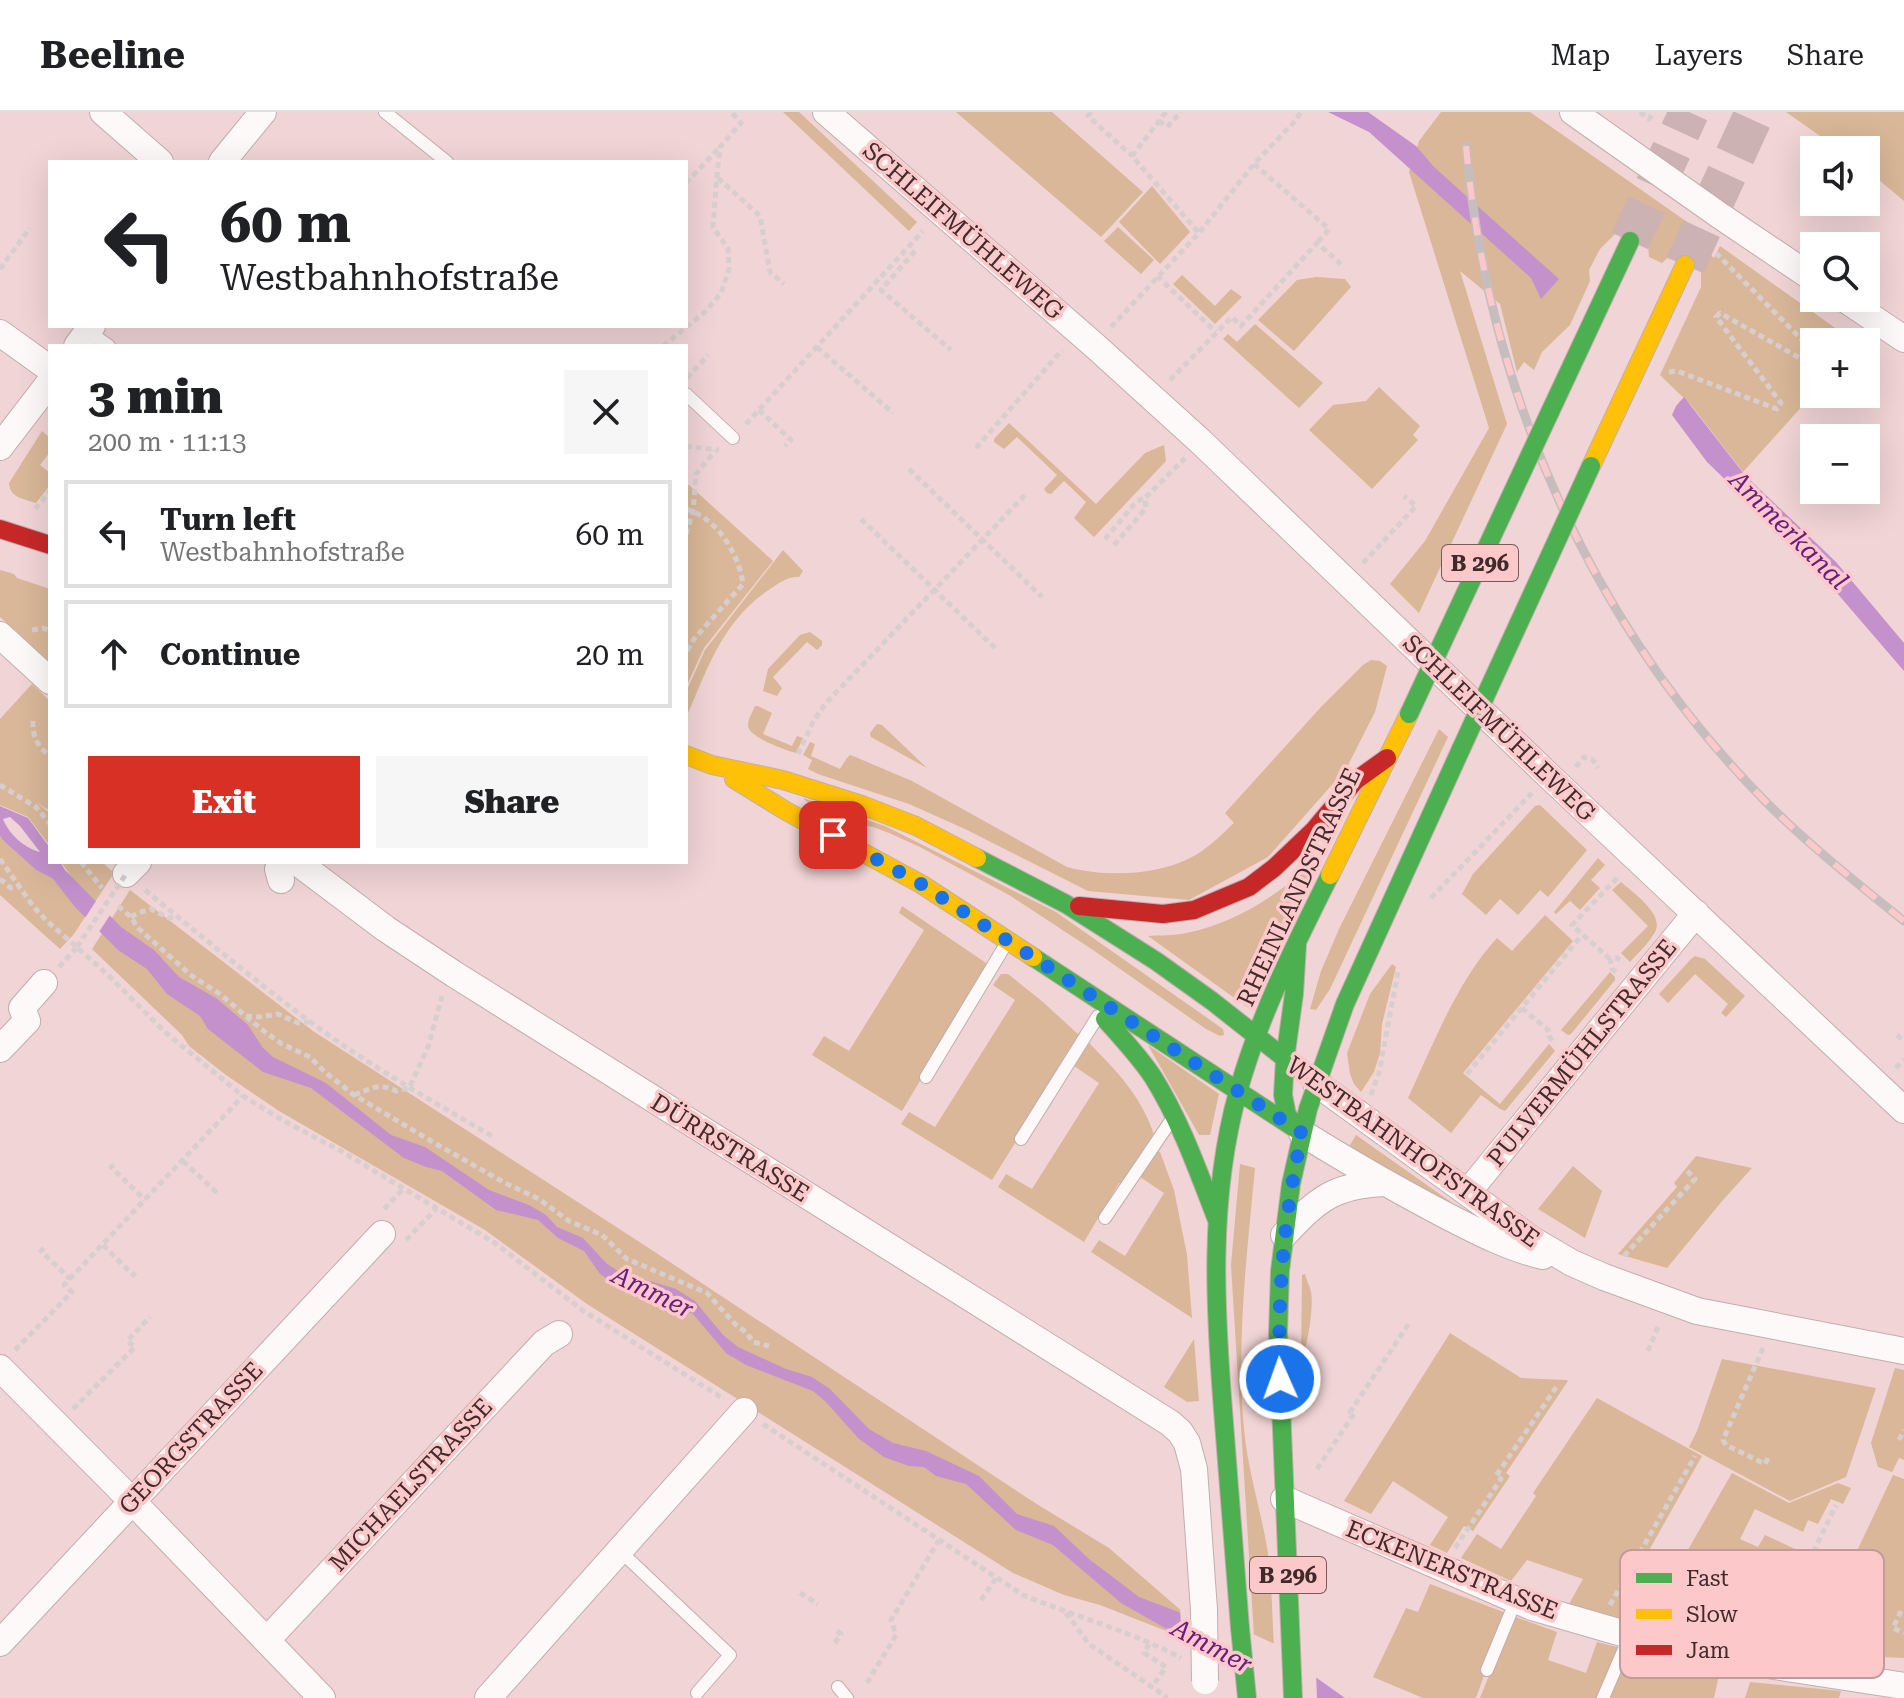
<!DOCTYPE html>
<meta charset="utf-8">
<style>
body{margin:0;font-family:"Roboto Serif",serif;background:#f6f6f6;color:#202124;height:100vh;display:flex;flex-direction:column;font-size:30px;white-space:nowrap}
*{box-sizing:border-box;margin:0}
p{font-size:26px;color:#757577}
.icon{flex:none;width:44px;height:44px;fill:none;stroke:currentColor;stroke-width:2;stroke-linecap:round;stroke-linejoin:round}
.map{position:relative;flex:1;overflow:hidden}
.side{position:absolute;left:48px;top:232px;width:640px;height:520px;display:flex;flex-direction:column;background:#fff;border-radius:0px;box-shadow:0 8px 32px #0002}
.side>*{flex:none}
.top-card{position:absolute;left:48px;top:48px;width:640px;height:168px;border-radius:0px;box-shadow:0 8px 32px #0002;background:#fff;color:#202124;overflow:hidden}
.fabs{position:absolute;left:1800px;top:24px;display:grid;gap:16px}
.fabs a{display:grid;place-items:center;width:80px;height:80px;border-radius:0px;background:#fff;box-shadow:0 8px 32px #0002;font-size:40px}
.pin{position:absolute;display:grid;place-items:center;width:68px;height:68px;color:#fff;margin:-34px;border-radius:16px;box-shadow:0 4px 12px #0006}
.me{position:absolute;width:88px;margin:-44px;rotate:358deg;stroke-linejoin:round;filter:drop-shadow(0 0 6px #0008)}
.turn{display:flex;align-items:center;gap:28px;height:168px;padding:0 40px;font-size:36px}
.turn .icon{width:104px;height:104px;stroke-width:2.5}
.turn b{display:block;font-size:56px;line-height:68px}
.round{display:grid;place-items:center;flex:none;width:84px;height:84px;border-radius:0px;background:#f6f6f6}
.overview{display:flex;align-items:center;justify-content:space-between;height:136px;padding:0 40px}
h1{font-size:48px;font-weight:800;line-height:60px}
.cta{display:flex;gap:16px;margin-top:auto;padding:16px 40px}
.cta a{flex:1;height:92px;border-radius:0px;background:#d93025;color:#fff;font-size:32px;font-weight:800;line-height:92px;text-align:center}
.cta a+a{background:#f6f6f6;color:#202124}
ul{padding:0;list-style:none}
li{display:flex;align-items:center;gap:24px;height:108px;margin:0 16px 12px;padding:0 24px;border:4px solid #e0e0e0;border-radius:0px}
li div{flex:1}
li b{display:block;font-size:30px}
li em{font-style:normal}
header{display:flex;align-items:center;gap:48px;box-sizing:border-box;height:112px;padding:0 40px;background:#fff;border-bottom:2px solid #e0e0e0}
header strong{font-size:38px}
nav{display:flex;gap:44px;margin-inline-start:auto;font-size:28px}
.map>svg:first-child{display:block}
.green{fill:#d9b798}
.water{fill:#c491cc;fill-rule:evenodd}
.pier{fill:#f1d4d5}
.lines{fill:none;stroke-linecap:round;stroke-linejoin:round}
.primary-tunnel{stroke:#cdb2b3;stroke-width:40;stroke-dasharray:40 20;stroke-linecap:butt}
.lane-casing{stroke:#c3adae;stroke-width:14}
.street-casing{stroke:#c3adae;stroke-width:28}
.fast-casing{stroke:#c3adae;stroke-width:20}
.slow-casing{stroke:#c3adae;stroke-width:20}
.jam-casing{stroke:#c3adae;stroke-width:20}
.path{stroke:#d7cfcf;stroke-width:5;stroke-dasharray:6 4;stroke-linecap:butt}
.lane{stroke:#fdf9f9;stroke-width:12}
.street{stroke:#fdf9f9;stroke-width:26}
.fast{stroke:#4caf50;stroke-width:18}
.slow{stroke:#ffc107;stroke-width:18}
.jam{stroke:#c62828;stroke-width:18}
.rail-casing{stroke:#c6bebe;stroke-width:9}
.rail{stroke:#fdc8ca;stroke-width:6;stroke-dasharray:18;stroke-linecap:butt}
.street-bridge-casing{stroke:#c3adae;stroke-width:28;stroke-linecap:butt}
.fast-bridge-casing{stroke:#c3adae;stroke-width:20;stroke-linecap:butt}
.path-bridge{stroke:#d7cfcf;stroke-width:5;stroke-dasharray:6 4;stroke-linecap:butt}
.street-bridge{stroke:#fdf9f9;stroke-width:26}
.fast-bridge{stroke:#4caf50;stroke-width:18}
.route{stroke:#1a73e8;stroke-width:14;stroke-dasharray:0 25.2}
.labels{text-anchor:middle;stroke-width:7;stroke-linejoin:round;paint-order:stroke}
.shield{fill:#fdc8ca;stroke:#785a5b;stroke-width:2}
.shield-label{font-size:22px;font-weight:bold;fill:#3f2b2c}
.street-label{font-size:24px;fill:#3f2b2c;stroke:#fdc8ca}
.water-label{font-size:26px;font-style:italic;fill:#691c82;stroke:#fdc8ca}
.key{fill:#fdc8ca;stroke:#c4999b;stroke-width:2}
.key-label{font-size:22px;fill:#3f2b2c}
</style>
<header>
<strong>Beeline</strong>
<nav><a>Map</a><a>Layers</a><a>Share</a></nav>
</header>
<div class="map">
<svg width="1904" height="1586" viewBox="0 0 1904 1586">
<rect width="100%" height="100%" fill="#f1d4d5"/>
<path class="green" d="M783 0H799L917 110 909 119Z
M956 0H1052L1143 80 1101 125Z
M1441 0H1530L1690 112 1694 116 1698 129 1714 146 1720 134 1855 230H1814V281L1743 360 1691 293 1660 263 1701 175V159L1667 146 1662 151 1649 145 1648 131 1615 122 1600 137 1589 158 1590 169 1570 213 1542 240 1534 258 1524 250 1517 260 1500 192 1460 159 1507 312 1419 501 1390 472 1425 429 1489 316 1409 60 1419 29Z
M1786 0H1904V89L1866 57V38H1840Z
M1152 74 1190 120 1160 152 1119 110Z
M1118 115 1154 148 1141 162 1104 129Z
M1182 163 1215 194 1231 177 1242 185 1215 212 1173 172Z
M1316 165 1345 167 1351 175 1294 239 1258 208 1297 168Z
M1255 212 1323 271 1299 296 1223 227 1228 222 1237 230Z
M1379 275 1420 314 1413 323 1418 328 1372 377 1309 318 1333 293 1366 289Z
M1009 311 1096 392 1145 341 1164 333 1166 349 1094 425 1074 406 1086 390 1064 369 1051 382 1047 381 1044 377 1057 363 1017 325 1004 337 994 330V327Z
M42 319 50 326V340L40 353 50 361V373L36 391C24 387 10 386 9 371Z
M689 373 773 449 704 536 686 575V374Z
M783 438 803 459 799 465C788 464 779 471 770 477 722 509 708 556 686 606V580L705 538Z
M0 458 14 462 17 466 50 477V550L0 505Z
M810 520 822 529V533L817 538 807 530 773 565 782 576 777 584 763 579 768 557 800 523Z
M1371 548 1380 549 1387 554 1375 600 1346 657 1268 745 1189 788 1088 779 965 717 909 692 818 662 808 657 812 648 803 643 810 630 815 632 811 644 840 657 847 646 850 643 853 644 912 669 1067 755C1105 765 1154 764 1190 746 1207 738 1221 723 1234 711L1225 701 1321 595 1363 553Z
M32 572 50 589V699L36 690 50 701V734L28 705 0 693V607Z
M755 594H758L772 601 763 622 792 634 797 624 803 626 796 641C786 638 747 625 748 613 748 607 753 599 755 594Z
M877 612 882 613 927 656 871 625 870 621Z
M1439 617 1448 625 1330 877 1316 898 1310 897 1321 859 1339 817Z
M803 686 885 714 1056 800 1223 917 1224 923 1220 924 1206 917 1093 838 1009 783 920 735 889 721 873 715 821 704Z
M1540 693 1587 738 1548 785 1540 778 1518 803 1500 787 1486 803 1462 782 1473 762 1535 694Z
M0 724 36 758 53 767 85 805 74 822 60 837 0 783Z
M1598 746 1605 753 1591 768 1600 776 1580 798 1570 789 1556 802 1554 800Z
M61 750H102L114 761 95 790 75 770Z
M1308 757 1311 758 1247 895 1148 824C1160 823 1174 824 1186 821 1233 812 1271 786 1308 757Z
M1621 770C1632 780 1665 802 1655 820 1649 831 1638 841 1630 850L1621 841 1648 814 1612 778Z
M130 778 313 919 638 1129 1035 1391 1109 1436 1184 1501 1179 1524 1100 1493 1064 1483 1013 1461 587 1192 485 1118 279 999 226 963 189 934 182 923 92 837Z
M902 794 989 853 902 999 812 943 824 924 849 939 924 818 899 801Z
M1545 803 1573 829 1463 961 1500 992 1549 932 1555 939 1505 999 1500 997 1481 983 1451 1021 1408 986C1434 931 1456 871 1497 826L1512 839Z
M1695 844 1705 847 1745 884 1726 905 1721 901 1728 892 1695 862 1668 891 1659 882 1691 847Z
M1392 852 1396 855 1382 912 1380 941 1374 960 1361 980 1354 972 1350 962 1347 941 1370 882Z
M1610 860 1615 865V868L1571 922 1568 923 1561 918Z
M1001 862H1008L1043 890 1081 925 992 1068 901 1012 909 1000 935 1015 1015 888 993 873Z
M1089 931C1116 958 1142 985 1154 1023L1123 1072 1119 1071 1084 1130 998 1075 1006 1062 1032 1077 1099 971 1074 954Z
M1148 933 1219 982 1210 1023H1199Z
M1356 1023 1451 1090V1094L1361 1046 1350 1033Z
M1157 1039 1160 1040 1174 1078 1187 1143 1192 1206 1091 1140 1099 1128 1125 1144 1164 1081 1140 1065Z
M1696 1044 1752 1056 1723 1088 1667 1156 1618 1142 1677 1075 1674 1071Z
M1240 1052 1255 1056C1247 1142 1236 1230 1244 1317 1248 1362 1263 1404 1269 1448 1272 1476 1272 1505 1274 1533L1254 1524 1231 1153Z
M1573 1054 1602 1079 1585 1126 1538 1097Z
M1305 1162C1306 1168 1310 1174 1311 1180 1314 1196 1307 1236 1301 1251L1302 1163Z
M1450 1221 1521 1266 1566 1268 1568 1269 1506 1361 1510 1364 1473 1419 1464 1414 1447 1441 1430 1433 1448 1405 1393 1369 1371 1402 1344 1389Z
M1194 1227 1199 1289 1187 1290 1164 1275Z
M1722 1247 1876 1276 1846 1365 1790 1389 1689 1335 1697 1319Z
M1895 1256 1904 1258V1348L1899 1346 1892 1360 1878 1355 1871 1331Z
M1597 1286 1702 1344 1629 1474 1658 1490 1732 1361 1789 1391 1838 1371 1851 1376 1843 1392 1831 1387 1818 1412 1808 1408 1803 1420 1755 1397 1740 1427 1758 1435 1765 1423 1795 1437 1793 1441 1784 1437 1782 1440 1801 1450 1793 1462 1772 1452 1759 1478 1794 1496 1787 1511 1817 1525 1807 1552 1744 1538 1767 1491 1720 1467 1691 1525 1707 1531 1706 1537 1569 1492 1583 1467 1527 1448 1511 1469 1461 1446 1477 1422 1501 1437 1536 1384 1533 1381Z
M1893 1363 1904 1367V1546L1881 1545 1879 1560H1875L1874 1544 1850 1542 1847 1557 1810 1552 1821 1526 1817 1523Z
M1430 1472 1506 1501 1476 1586H1423L1373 1565 1406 1496 1418 1500Z
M1513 1504 1557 1520 1548 1548 1586 1561 1597 1530 1621 1536 1603 1586H1480Z
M1627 1535 1719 1563 1714 1586H1608Z
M1750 1570 1841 1579 1839 1586H1745Z"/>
<path class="water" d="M1328 0H1368L1416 34 1434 55 1559 167 1541 187 1531 166 1369 20Z
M1684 285 1744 362 1836 450 1904 531V559L1812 452 1707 350 1672 303 1676 294Z
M0 694 28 706 50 736V750H60L65 758 121 815 154 838 179 865 216 886 248 913 263 936 273 945 326 971 391 1023 425 1035 489 1078 529 1093 546 1103 557 1115 583 1126 607 1152 620 1160 676 1177 695 1189 723 1223 738 1235 786 1257 812 1265 830 1277 869 1317 893 1331 926 1339 979 1364 1017 1402 1054 1414 1089 1447 1139 1485 1276 1537 1345 1586H1291L1214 1548 1179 1524 1121 1491 1053 1433 1016 1418 966 1372 936 1364 924 1355 909 1354 884 1345 858 1326 826 1290 813 1279 746 1253 726 1241 693 1202 667 1189 618 1174 600 1162 584 1139 558 1126 538 1108 496 1098 442 1059 426 1055 404 1046 311 976 263 960 208 917 200 904 167 882 147 857 118 838 75 795 53 767 36 758 4 729 0 724ZM10 705 20 714 40 740C24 736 9 722 3 707Z"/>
<path class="pier" d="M98 786 112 800 97 823 83 809Z
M1180 1495 1212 1503 1279 1534 1316 1561 1317 1586H1282L1212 1552 1182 1531Z"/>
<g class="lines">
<path class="primary-tunnel" d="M1630 129 1689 0
M1685 153 1755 0"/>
<defs>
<path id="lane" d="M385 0 447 50
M88 219 109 234
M686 282 733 326
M926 965 1006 832
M1021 1027 1098 904
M1105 1106 1170 1010
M619 1438 730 1543 697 1581
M1487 1558 1516 1488
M838 1575 847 1586
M1603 1586 1630 1523"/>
<path id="street" d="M103 0 160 50
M826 0 1094 233 1200 329 1549 664 1904 998
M1573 0 1719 103 1814 167
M222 50 263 0
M1843 186 1904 227
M0 221 50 257
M77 234 92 214
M0 335 50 270
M0 523 50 569
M297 750 386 817 454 862 1170 1311 1180 1320 1187 1331 1194 1357 1204 1498
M126 762 138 750
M281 768 278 757 284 750
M0 937 27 909 22 896 44 871
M1316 971 1531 1127 1572 1151 1604 1165 1697 1199 1904 1239
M1302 1021C1349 1050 1397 1078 1447 1104 1478 1120 1509 1136 1543 1144
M1468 1080 1696 801
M1284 1123C1318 1087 1334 1073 1385 1071
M0 1256 132 1389 322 1586
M1284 1387 1532 1495 1691 1541 1904 1574
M267 1528 544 1231 559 1222
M0 1531 382 1122
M488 1586 744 1299"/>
<path id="fast" d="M1550 300 1630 129
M977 746 1066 792 1156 849 1212 889 1316 971
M1297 833 1294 882 1285 947 1283 983 1287 1003 1302 1021
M1033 845 1302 1021
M1105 907C1122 926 1139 944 1153 965 1181 1010 1198 1059 1217 1108
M1240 1516C1235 1448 1229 1379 1224 1311 1215 1200 1208 1088 1238 980 1259 904 1295 833 1330 763
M1293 1586 1278 1221 1280 1159 1291 1072 1308 997 1345 892 1461 637"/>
<path id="slow" d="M1591 354 1685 153
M686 643 712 653 783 668 862 693 916 714 977 746
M734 667 786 699 921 772 1033 845
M1330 763 1409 602"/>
<path id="jam" d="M0 417 50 433
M1079 794 1163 802 1194 798 1249 775 1274 756 1314 718 1355 669 1387 646"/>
</defs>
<use href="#lane" class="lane-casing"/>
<use href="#street" class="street-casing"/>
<use href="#fast" class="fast-casing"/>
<use href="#slow" class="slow-casing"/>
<use href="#jam" class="jam-casing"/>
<path class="path" d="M1091 0 1088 4 1132 44
M1166 0 1132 44 1199 121
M1640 0 1649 7 1654 0
M1159 9 1167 15 1181 0
M1254 52 1329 117 1317 131
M718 66 760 104 770 160 784 172
M686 71 719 36
M915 139 881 178 951 238
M1716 141 1814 240
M0 157 30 116
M1157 164 1216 220
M1111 215 1199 121 1254 52 1296 8 1301 0
M663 234 705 200 721 181 729 157 728 137 713 115 716 74 720 35 741 11 731 0
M817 235 893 301
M1669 260 1677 259 1777 297 1781 291 1716 205 1720 201 1814 254
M687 266 708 243
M1170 268 1232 205 1241 214 1317 131 1341 152
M759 298 791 328 785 334
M746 312 923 119
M686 334 719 338
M976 336 1062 238
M909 357 1042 485
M35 397 50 379
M686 397C717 406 739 442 743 472L694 527 686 541
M861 407 995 536
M686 422 693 399 696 362 715 339
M1105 427 1137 389 1145 386
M1114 433 1146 396 1145 386 1185 346
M1363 451 1416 394 1404 384
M32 518 43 516 50 519
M33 609C32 623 38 637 50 643
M798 642 813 610 825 592 1025 383
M1576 655 1584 645 1593 648 1598 656
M0 673 36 695 50 712
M0 747 33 794 46 808 106 861 165 920 243 984 284 1009 341 1039 495 1131 582 1198 724 1287
M81 750 102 776
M0 767 11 776 19 774
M145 778C200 823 253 867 309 909 367 952 430 988 492 1024
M1431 786 1532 681
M118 794 131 805 138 816 192 864 220 882 261 917 282 932 310 945 325 960 354 983 438 1033 505 1071 539 1087 569 1109 602 1123 627 1147 707 1181 735 1212 747 1221 753 1230 769 1234
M131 805 138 801 151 797 169 806 178 805
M1610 847 1572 813 1619 764
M59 855 77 835
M1616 860 1612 857 1610 847 1617 846 1624 850
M1522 896 1549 919V924L1555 932
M246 904 258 905 278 902 298 911 309 910
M1897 923 1904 929
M1896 956 1904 947
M1467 962 1582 823
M354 983C371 977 379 970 396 979L409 976 428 935 442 884
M1371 983 1379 961 1398 860
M183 1049 215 1079 217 1077
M114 1053 111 1055 145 1088
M384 1097 403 1077
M406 1128 436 1097
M103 1133 133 1163 136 1160
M44 1136 41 1139 70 1167
M1624 1144 1695 1067 1685 1057
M1763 1236 1723 1328 1726 1333 1765 1352 1768 1346
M15 1238 72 1180 64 1173 243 984
M1648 1239 1659 1212
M73 1297 135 1235 127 1229 150 1205
M763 1312 1023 1483C1076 1505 1131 1519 1181 1546
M1899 1328 1904 1318
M1317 1357 1354 1302 1350 1300 1410 1210
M1455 1436 1501 1367 1496 1364 1557 1274
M800 1481 818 1492
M981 1488 997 1465
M1610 1493 1695 1344
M1901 1499 1893 1516 1904 1521
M1066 1501 1089 1532 1168 1586
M1770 1530 1836 1393
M835 1531 841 1522 836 1518 838 1516
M1149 1532 1144 1541 1166 1555 1151 1576
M867 1571 896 1523 891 1508 939 1428"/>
<use href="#lane" class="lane"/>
<use href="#street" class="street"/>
<use href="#fast" class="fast"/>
<use href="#slow" class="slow"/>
<use href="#jam" class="jam"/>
<defs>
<path id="rail" d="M1466 34C1488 280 1592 515 1767 691 1809 733 1857 771 1904 809"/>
</defs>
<use href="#rail" class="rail-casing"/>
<use href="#rail" class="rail"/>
<defs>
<path id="street-bridge" d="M1204 1498 1205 1569"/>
<path id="fast-bridge" d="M1409 602 1550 300
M1461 637 1591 354
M1240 1516 1247 1586"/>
</defs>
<use href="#street-bridge" class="street-bridge-casing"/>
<use href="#fast-bridge" class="fast-bridge-casing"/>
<path class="path-bridge" d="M77 835 126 762"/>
<use href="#street-bridge" class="street-bridge"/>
<use href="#fast-bridge" class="fast-bridge"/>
</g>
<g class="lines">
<path class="route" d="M833 723 921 772 1302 1021C1284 1105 1277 1181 1280 1267"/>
</g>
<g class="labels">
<g class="shield">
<rect x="1442" y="433" width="76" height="36" rx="6"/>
<rect x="1250" y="1445" width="76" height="36" rx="6"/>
</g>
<g class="shield-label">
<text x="1480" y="459">B 296</text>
<text x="1288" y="1471">B 296</text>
</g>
<g class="street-label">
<text transform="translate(963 119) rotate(41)" y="8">SCHLEIFMÜHLEWEG</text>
<text transform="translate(1499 616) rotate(44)" y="8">SCHLEIFMÜHLEWEG</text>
<text transform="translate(1299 775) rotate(-65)" y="8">RHEINLANDSTRASSE</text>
<text transform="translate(1582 941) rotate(-51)" y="8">PULVERMÜHLSTRASSE</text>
<text transform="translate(730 1036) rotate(32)" y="8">DÜRRSTRASSE</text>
<text transform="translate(1413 1040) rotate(36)" y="8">WESTBAHNHOFSTRASSE</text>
<text transform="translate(191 1326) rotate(-47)" y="8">GEORGSTRASSE</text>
<text transform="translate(411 1373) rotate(-47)" y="8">MICHAELSTRASSE</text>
<text transform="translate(1452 1458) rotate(22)" y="8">ECKENERSTRASSE</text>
</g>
<g class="water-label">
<text transform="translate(1789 418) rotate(45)" y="9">Ammerkanal</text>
<text transform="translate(653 1180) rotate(26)" y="9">Ammer</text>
<text transform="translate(1212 1534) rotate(28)" y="9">Ammer</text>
</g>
</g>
<rect x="1620" y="1438" width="264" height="128" rx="12" class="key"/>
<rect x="1636" y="1461" width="36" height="10" fill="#4caf50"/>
<rect x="1636" y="1497" width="36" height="10" fill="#ffc107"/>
<rect x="1636" y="1533" width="36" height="10" fill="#c62828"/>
<g class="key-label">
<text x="1686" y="1474">Fast</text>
<text x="1686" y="1510">Slow</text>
<text x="1686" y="1546">Jam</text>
</g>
</svg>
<div class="fabs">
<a><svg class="icon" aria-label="sound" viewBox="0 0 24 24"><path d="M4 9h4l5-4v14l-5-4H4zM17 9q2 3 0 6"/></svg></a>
<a><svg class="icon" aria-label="search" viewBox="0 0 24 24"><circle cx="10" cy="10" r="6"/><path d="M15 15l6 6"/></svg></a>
<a>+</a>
<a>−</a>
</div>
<div class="pin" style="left:833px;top:723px;background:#d93025"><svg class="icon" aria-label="arrive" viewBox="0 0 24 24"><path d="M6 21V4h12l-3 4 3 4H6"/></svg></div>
<svg class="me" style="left:1280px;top:1267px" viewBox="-20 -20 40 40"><circle r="17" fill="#1a73e8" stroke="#fff" stroke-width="3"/><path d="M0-11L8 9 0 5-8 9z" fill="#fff"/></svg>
<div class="top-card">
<div class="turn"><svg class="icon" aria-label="left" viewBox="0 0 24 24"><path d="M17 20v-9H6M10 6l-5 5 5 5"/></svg><div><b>60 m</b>Westbahnhofstraße</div></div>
</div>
<section class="side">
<div class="overview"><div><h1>3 min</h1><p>200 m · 11:13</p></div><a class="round"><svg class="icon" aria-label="close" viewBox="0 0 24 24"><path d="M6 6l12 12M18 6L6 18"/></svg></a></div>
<ul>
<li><svg class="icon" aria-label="left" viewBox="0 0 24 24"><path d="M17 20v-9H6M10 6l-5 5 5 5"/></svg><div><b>Turn left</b><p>Westbahnhofstraße</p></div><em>60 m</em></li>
<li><svg class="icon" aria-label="ahead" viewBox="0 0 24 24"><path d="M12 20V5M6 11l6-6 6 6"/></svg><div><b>Continue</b></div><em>20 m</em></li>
</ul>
<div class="cta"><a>Exit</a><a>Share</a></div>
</section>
</div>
